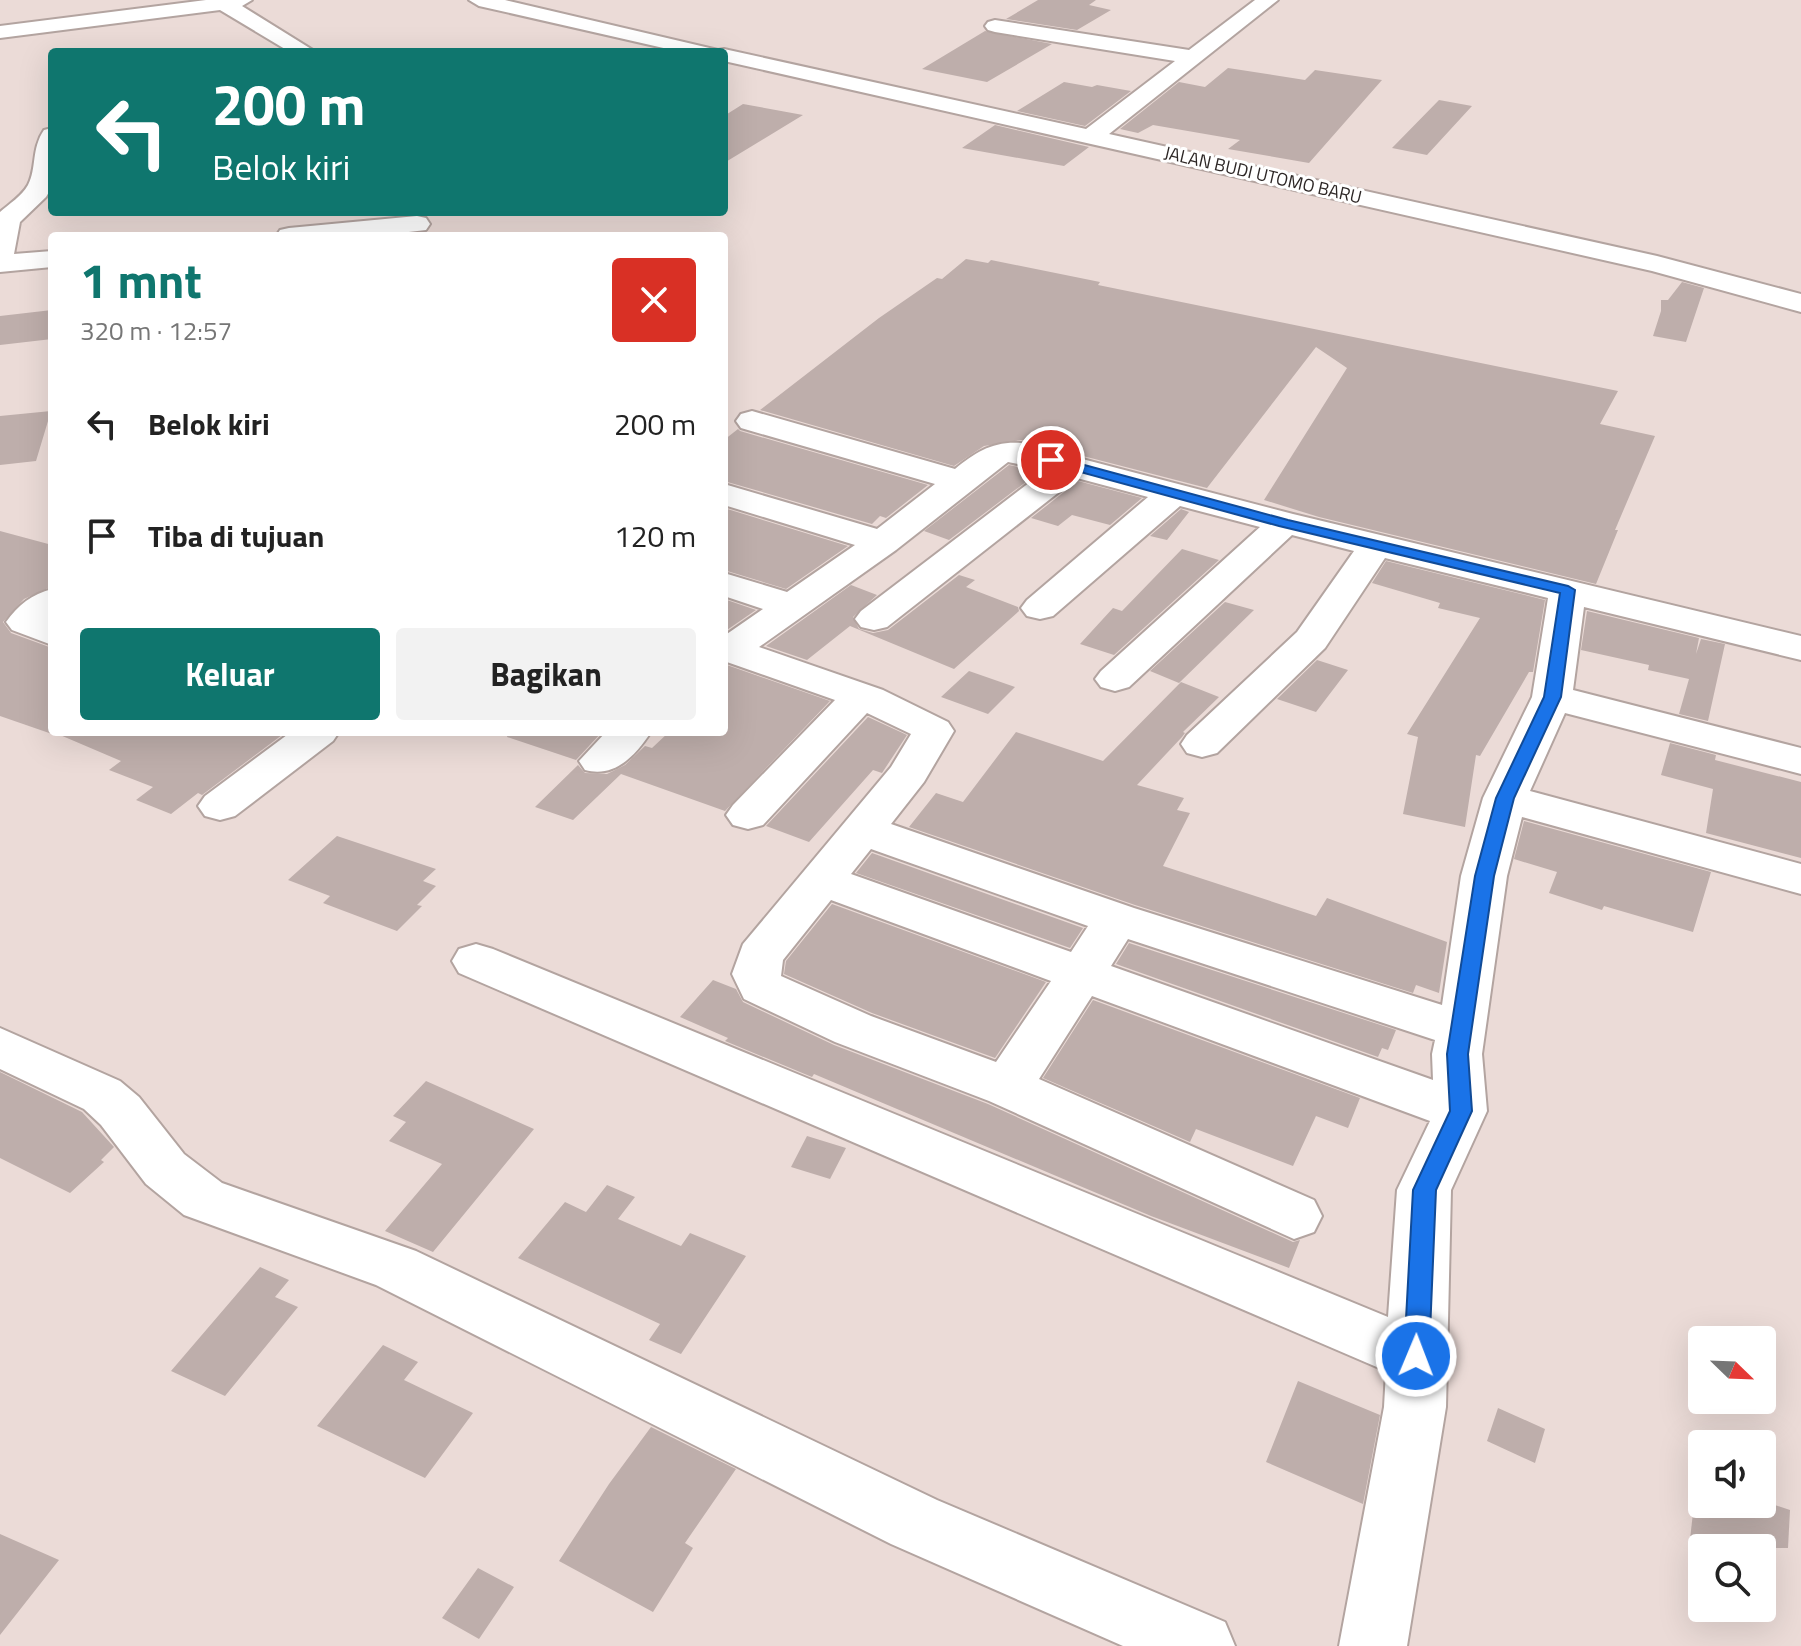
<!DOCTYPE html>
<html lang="id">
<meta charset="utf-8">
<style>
body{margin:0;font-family:"Titillium Web",sans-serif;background:#f2f2f2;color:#222;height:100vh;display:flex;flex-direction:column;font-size:30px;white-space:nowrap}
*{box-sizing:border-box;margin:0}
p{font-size:26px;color:#767676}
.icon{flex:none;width:44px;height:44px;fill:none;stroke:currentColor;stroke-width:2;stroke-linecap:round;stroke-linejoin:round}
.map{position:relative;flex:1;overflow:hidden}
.panel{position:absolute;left:48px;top:232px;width:680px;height:504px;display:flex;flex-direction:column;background:#fff;border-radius:8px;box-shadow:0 8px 32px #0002}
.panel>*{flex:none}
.banner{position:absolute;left:48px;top:48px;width:680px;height:168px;border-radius:8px;box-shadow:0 8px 32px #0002;background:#0f766e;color:#fff;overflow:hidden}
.needle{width:52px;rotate:113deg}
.controls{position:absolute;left:1688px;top:1326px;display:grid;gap:16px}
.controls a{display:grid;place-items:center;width:88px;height:88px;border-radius:8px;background:#fff;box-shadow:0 8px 32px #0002;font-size:40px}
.pin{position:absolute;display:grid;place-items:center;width:68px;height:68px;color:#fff;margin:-34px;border:4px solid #fff;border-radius:50%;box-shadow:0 2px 8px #0007}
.me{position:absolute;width:88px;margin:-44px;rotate:1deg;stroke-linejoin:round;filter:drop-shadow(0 0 6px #0008)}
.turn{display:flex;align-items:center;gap:28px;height:168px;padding:0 32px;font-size:36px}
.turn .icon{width:104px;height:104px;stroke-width:2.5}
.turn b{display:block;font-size:56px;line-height:68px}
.round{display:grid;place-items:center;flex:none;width:84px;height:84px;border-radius:8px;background:#f2f2f2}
.head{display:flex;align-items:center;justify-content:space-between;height:136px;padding:0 32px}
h1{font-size:48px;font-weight:700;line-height:60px;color:#0f766e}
.cta{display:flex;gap:16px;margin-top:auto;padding:16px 32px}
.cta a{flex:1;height:92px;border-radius:8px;background:#0f766e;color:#fff;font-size:32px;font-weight:700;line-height:92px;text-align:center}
.cta a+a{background:#f2f2f2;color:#222}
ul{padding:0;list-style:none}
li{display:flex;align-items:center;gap:24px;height:112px;padding:0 32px}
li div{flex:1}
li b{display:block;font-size:30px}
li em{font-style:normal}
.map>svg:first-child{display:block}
.building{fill:#beaeab}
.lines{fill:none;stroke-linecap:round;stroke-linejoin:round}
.minor-casing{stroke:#b3a4a0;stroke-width:4}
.minor{fill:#fff;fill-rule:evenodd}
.route{fill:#1a73e8;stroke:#114b97;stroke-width:2}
.labels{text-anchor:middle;stroke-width:6;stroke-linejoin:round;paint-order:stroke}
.far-street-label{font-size:18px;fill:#2d2726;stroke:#fff}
</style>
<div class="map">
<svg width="1801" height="1646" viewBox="0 0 1801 1646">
<rect width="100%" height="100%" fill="#ebdbd7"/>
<path class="building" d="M1038 0H1096L1089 5 1111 10 1077 30 1006 19Z
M985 31 1052 44 987 82 922 69Z
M1228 68 1305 80 1315 70 1382 80 1309 163 1228 149 1240 140 1153 125 1138 133 1120 129 1179 82 1205 87Z
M1064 82 1092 87 1097 85 1131 91 1085 126 1017 111Z
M1439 100 1472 106 1427 155 1392 148Z
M743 104 803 115 724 163V116Z
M995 125 1089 147 1064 166 962 148Z
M966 259 988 263 991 260 1100 282 1098 285 1618 391 1600 424 1655 436 1615 530H1618L1596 584 1319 517 1264 500 1347 368 1316 347 1207 488 1021 440 984 446 954 466 760 410 879 318 937 278 942 279Z
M1682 282 1704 288 1686 342 1653 336 1661 311V300H1668Z
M52 310V339L0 345V316Z
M51 411 36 461 0 465V416Z
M738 429 740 431 928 485 886 518 880 516 872 524 724 481V440Z
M1009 465 1039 472 949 540 924 531Z
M1078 481 1142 498 1110 525 1072 515 1058 526 1031 518Z
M724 508 848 546 786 589 724 570Z
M1181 509 1189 512 1167 540 1150 536Z
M0 531 52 545V586L24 599 3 622 11 633 52 648V734L0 716Z
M1182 549 1219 560 1114 655 1080 644 1113 608 1122 611Z
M1386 561 1545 600 1533 672H1529L1480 756 1476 755 1465 827 1403 814 1418 737 1407 734 1480 618 1438 608 1440 603 1372 583Z
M959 575 975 580 966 587 1018 607 1019 611 954 669 850 626 807 660 766 646 851 585 877 595 853 617 859 629 873 633 888 630Z
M724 599 756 610 724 632Z
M1225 602 1254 610 1179 683 1150 671Z
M1587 611 1699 638 1696 654 1701 639 1725 644 1708 721 1679 714 1689 679 1648 670 1649 665 1581 650Z
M1317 660 1348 670 1316 712 1277 699Z
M724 664 830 701 725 811 621 774 573 820 535 807 578 765 585 773 607 774 625 765 645 746 652 748 669 732H724Z
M969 671 1015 687 988 714 941 697Z
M1181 682 1219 697 1183 732 1185 733 1182 737 1137 785 1184 798 1177 810 1190 813 1163 866 1316 916 1327 898 1447 942 1439 993 1416 985 1413 993 1135 905 909 827 936 793 963 802 1016 732 1103 761Z
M868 717 907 735 882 773 873 770 809 842 766 826Z
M53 732H286L202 795 198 793 171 814 136 800 153 787 109 770 121 761Z
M508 732H602L576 760 507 737Z
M1670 743 1716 755 1715 760 1801 782V858L1706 833 1713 789 1661 775Z
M1524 821 1711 872 1693 932 1604 906 1602 910 1549 893 1557 872 1514 859Z
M337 836 436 869 423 881 436 886 417 905 422 906 397 931 323 903 330 896 288 880Z
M872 853 1083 928 1070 948 856 873Z
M832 904 1046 982 995 1058 872 1013 784 974 786 961Z
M1129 943 1396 1030 1388 1050 1382 1048 1378 1057 1116 964Z
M713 980 736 989 743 1002 834 1045 988 1104 1293 1242 1300 1240 1289 1268 1151 1216 814 1074 812 1077 725 1041 728 1038 680 1017Z
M1093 1000 1360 1098 1348 1128 1316 1116 1293 1166 1196 1129 1190 1142 1043 1078Z
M0 1072 82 1112 114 1147 101 1160 104 1162 70 1193 0 1158Z
M426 1081 534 1129 433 1252 385 1231 442 1164 389 1141 406 1122 393 1116Z
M807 1136 846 1148 830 1179 791 1167Z
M607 1185 635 1197 618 1219 681 1246 690 1233 746 1256 681 1354 649 1340 660 1324 518 1258 565 1202 586 1212Z
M260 1267 289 1280 275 1297 298 1307 225 1396 171 1371Z
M383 1345 418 1362 404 1380 473 1413 425 1478 317 1426Z
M1298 1381 1380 1415 1363 1504 1266 1462Z
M1498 1408 1545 1429 1535 1463 1487 1441Z
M651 1427 736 1469 685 1543 693 1548 653 1612 559 1561 609 1484Z
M1694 1504H1772L1790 1510 1788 1548H1689Z
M0 1534 59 1560 0 1635Z
M478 1568 514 1587 479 1639 442 1618Z"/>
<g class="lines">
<defs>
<path id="minor" d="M206 0H252L242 6 316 52H290L220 10 0 38V26Z
M469 0H505L718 50 724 49 1086 129 1175 61 995 32 988 30 985 26 988 22 995 20 1189 50 1255 0H1278L1109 134 1657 256 1801 294V312L1652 271 724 61V52H681L479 6Z
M52 128V187L46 197 20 222 14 254 52 251V267L0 272V212C9 204 22 196 28 185 37 168 31 149 44 130Z
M417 216 426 218 430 224 426 230 374 236H276L280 230 289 228Z
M752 411 955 469C976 452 993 441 1021 443L1293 514 1801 636V660L1584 607 1573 690 1801 748V774L1565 713 1530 791 1801 864V894L1522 817 1507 876 1482 1054 1487 1111 1451 1190 1446 1407 1407 1646H1339L1384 1407 1386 1371 459 973 452 961 459 949 476 944 493 949 1388 1317 1397 1190 1430 1121 1092 996 1039 1079 1314 1200 1322 1216 1314 1232 1294 1239 989 1101 835 1042 744 999 732 974 743 944 891 767 911 734 867 713 763 825 748 829 733 825 726 815 733 805 835 700 724 661V636L763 609 724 596V573L787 592 855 545 724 505V484L877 529 935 484 741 428 736 421 741 414ZM1008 462 1046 470 861 611 855 619 861 627 874 630 887 627 1077 478 1148 497 1027 600 1021 608 1027 616 1040 619 1053 616 1180 506 1260 527 1101 671 1095 679 1101 687 1115 691 1129 687 1292 535 1354 551 1297 632 1187 735 1181 744 1187 753 1202 757 1217 753 1325 648 1385 558 1548 598 1532 697 1483 798 1461 876 1442 1005 1134 908 891 824 924 782 954 731 948 722 883 690 759 647 896 550ZM871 849 1088 926 1071 952 851 874ZM831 900 1051 981 996 1062 871 1016 781 976 783 960ZM1128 939 1435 1040 1432 1054 1433 1080 1111 966Z
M52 589V645L12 630 6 622C18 605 32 594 52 589Z
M291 732H339L333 741 235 816 220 820 205 816 198 806 205 796Z
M606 732H651C635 756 615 778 585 770L579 761Z
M0 1028 120 1081 139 1097 184 1154 222 1183 416 1251 937 1500 1225 1622 1235 1646H1123L891 1544 376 1285 184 1215 146 1184 101 1125 84 1109 0 1069Z"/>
</defs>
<use href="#minor" class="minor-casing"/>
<use href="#minor" class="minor"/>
</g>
<path class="route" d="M1051 456 1288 520 1568 586 1575 590 1561 697 1514 798 1494 876 1468 1054 1472 1111 1436 1190 1429 1356 1425 1364 1416 1367 1408 1364 1404 1356 1413 1190 1450 1111 1447 1054 1475 876 1496 798 1544 697 1560 593 1279 526 1047 463 1045 460Z"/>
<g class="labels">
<g class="far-street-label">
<text transform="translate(1263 175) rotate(13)" y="6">JALAN BUDI UTOMO BARU</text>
</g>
</g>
</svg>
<div class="controls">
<a><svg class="needle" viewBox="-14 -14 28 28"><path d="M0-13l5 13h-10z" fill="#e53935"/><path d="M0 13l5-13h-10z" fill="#767676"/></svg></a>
<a><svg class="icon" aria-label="sound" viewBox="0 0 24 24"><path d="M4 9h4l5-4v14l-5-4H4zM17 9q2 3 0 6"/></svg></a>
<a><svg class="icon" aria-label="search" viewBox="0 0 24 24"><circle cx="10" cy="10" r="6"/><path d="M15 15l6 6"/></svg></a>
</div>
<div class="pin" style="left:1051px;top:460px;background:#d93025"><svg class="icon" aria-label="arrive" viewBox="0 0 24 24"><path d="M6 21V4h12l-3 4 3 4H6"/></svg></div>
<svg class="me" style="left:1416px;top:1356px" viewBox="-20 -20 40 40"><circle r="17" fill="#1a73e8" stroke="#fff" stroke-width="3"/><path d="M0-11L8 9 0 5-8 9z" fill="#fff"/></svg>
<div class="banner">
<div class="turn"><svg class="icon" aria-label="left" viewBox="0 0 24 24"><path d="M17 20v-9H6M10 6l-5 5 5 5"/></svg><div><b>200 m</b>Belok kiri</div></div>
</div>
<section class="panel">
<div class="head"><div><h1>1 mnt</h1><p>320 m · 12:57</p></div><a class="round" style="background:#d93025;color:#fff"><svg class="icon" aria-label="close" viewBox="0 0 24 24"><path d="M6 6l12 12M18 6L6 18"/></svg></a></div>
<ul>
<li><svg class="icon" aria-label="left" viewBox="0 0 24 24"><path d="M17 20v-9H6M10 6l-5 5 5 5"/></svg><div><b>Belok kiri</b></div><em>200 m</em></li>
<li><svg class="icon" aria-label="arrive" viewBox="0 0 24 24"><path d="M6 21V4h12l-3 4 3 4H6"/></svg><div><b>Tiba di tujuan</b></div><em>120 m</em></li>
</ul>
<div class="cta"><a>Keluar</a><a>Bagikan</a></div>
</section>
</div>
